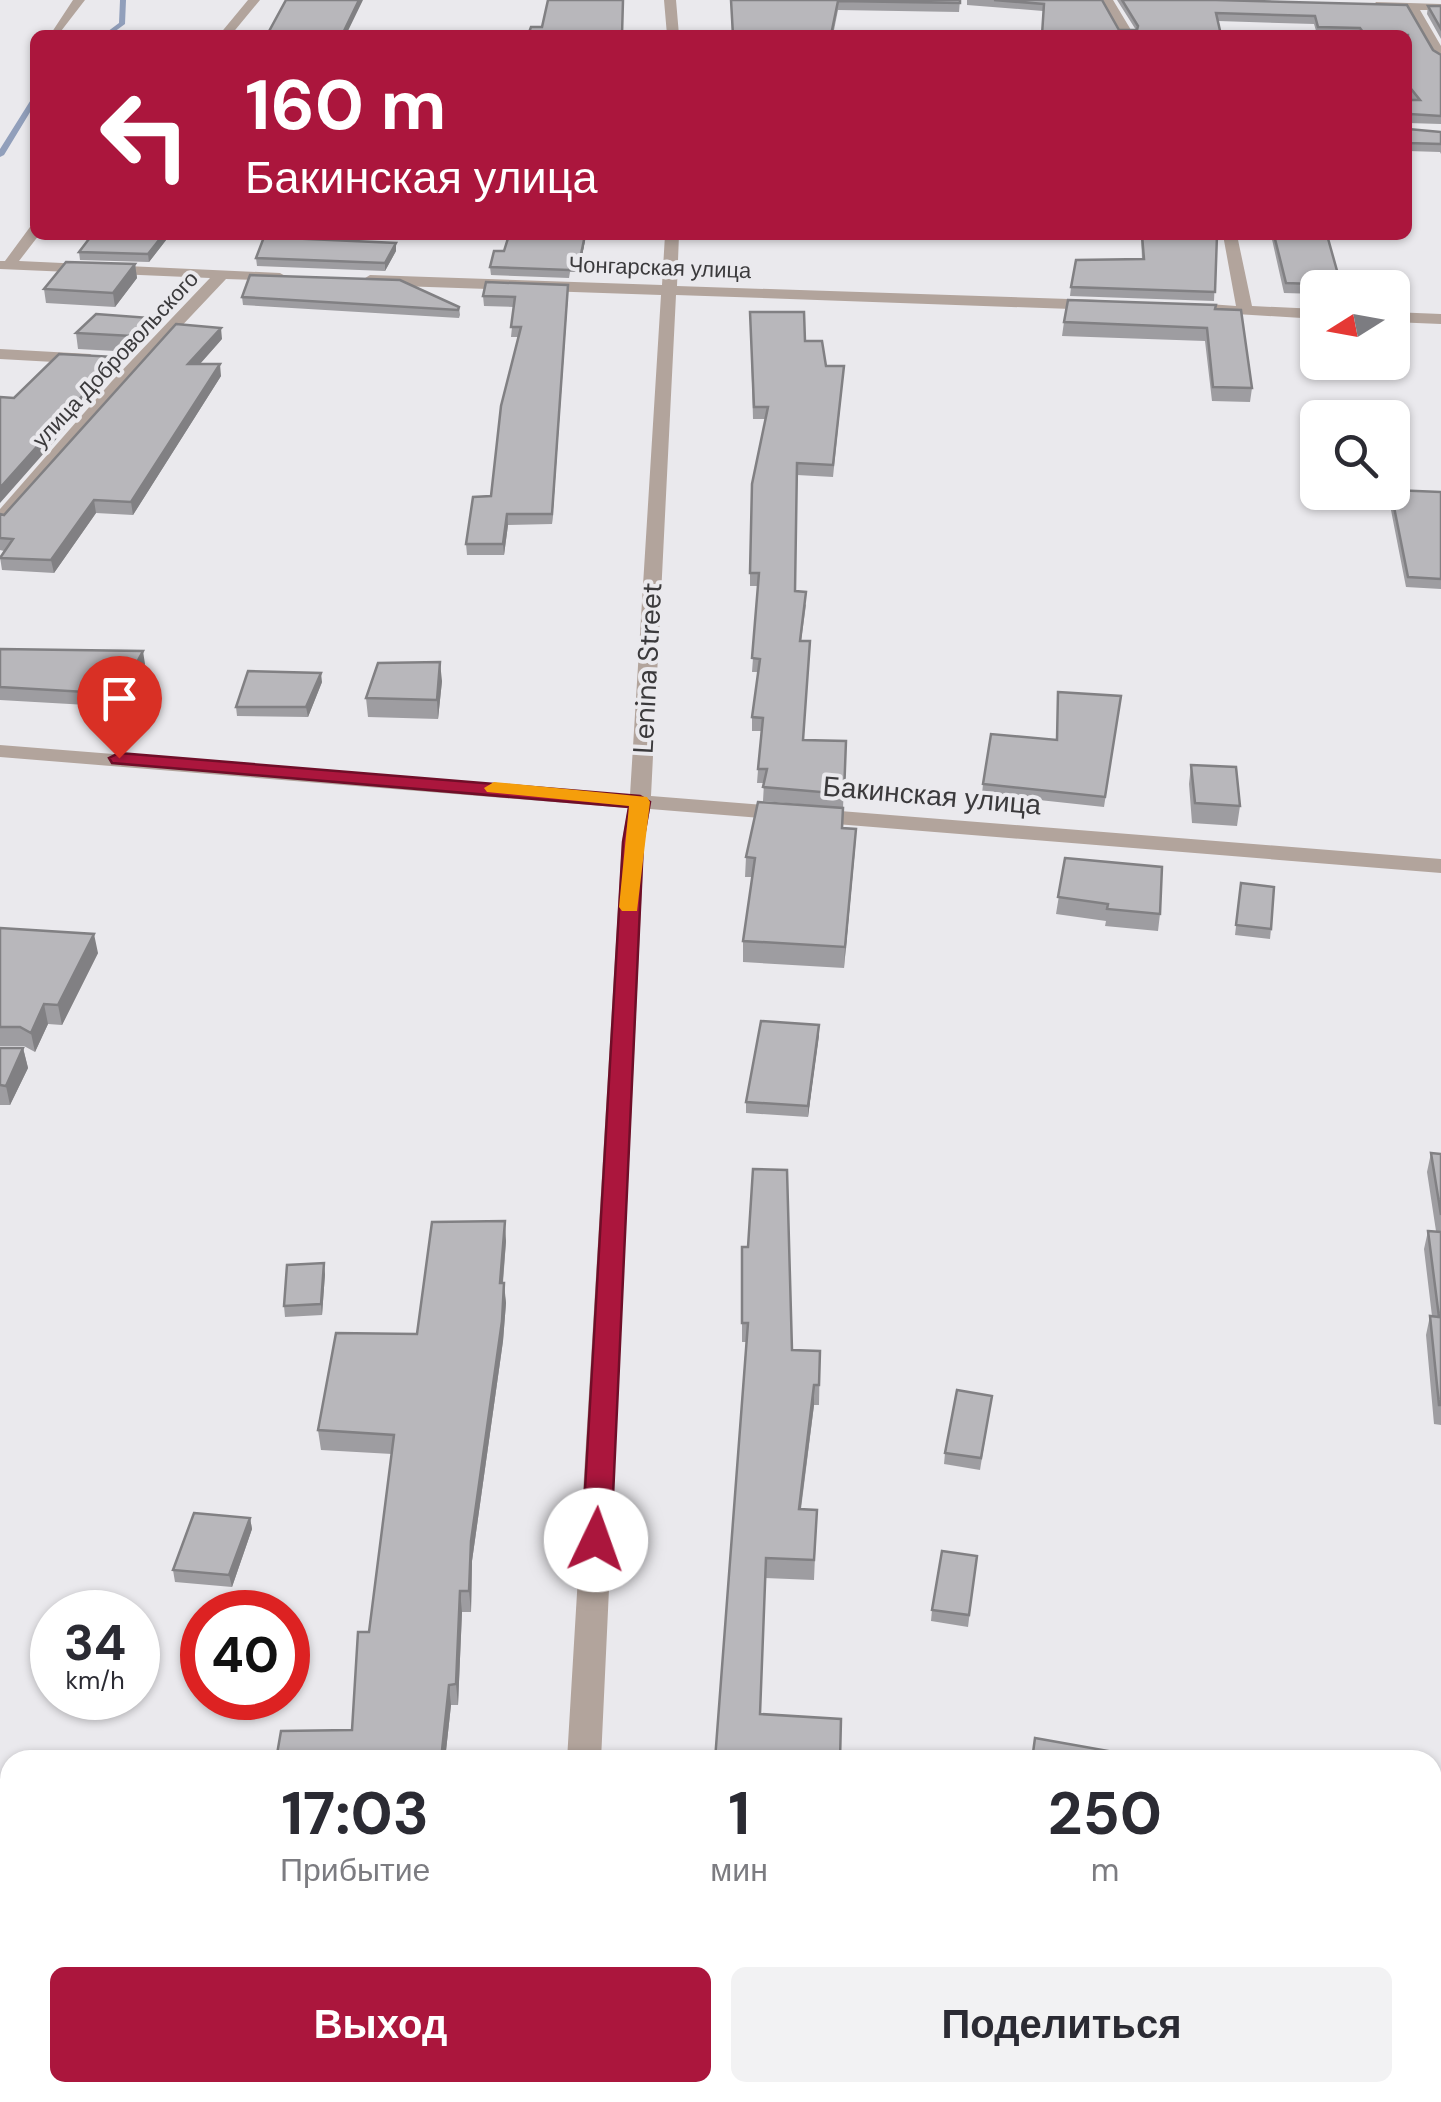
<!DOCTYPE html>
<html lang="ru">
<meta charset="utf-8">
<style>
body{margin:0;font-family:"DM Sans",sans-serif;background:#f2f2f3;color:#2b2b33;height:100vh;display:flex;flex-direction:column;font-size:38px;white-space:nowrap}
*{box-sizing:border-box;margin:0}
p{font-size:32px;color:#7c7c81}
.icon{flex:none;width:55px;height:55px;fill:none;stroke:currentColor;stroke-width:2;stroke-linecap:round;stroke-linejoin:round}
.map{position:relative;flex:1;overflow:hidden}
.sheet{position:absolute;left:0px;top:1750px;width:1442px;height:352px;display:flex;flex-direction:column;background:#fff;border-radius:30px 30px 0 0;box-shadow:0 2px 8px #0004}
.sheet>*{flex:none}
.top-card{position:absolute;left:30px;top:30px;width:1382px;height:210px;border-radius:15px;box-shadow:0 2px 8px #0004;background:#ab163d;color:#fff;overflow:hidden}
.needle{width:65px;rotate:259deg}
.controls{position:absolute;left:1300px;top:270px;display:grid;gap:20px}
.controls a{display:grid;place-items:center;width:110px;height:110px;border-radius:15px;background:#fff;box-shadow:0 2px 8px #0004;font-size:50px}
.speed{position:absolute;left:30px;top:1590px;display:flex;gap:20px;font-size:50px;font-weight:700;text-align:center}
.speed>*{display:grid;place-content:center;width:130px;height:130px;border-radius:50%;background:#fff;box-shadow:0 2px 8px #0004;line-height:1}
.speed small{font-size:25px;font-weight:400}
.speed .limit{border:15px solid #d22;background:#fff;color:#111}
.pin{position:absolute;display:grid;place-items:center;width:85px;height:85px;color:#fff;margin:-102px -42px;border-radius:50% 50% 50% 0;rotate:-45deg;box-shadow:0 0 10px #0007}
.pin .icon{rotate:45deg}
.me{position:absolute;width:110px;margin:-55px;rotate:3deg;stroke-linejoin:round;filter:drop-shadow(0 0 8px #0008)}
.turn{display:flex;align-items:center;gap:35px;height:210px;padding:0 50px;font-size:45px}
.turn .icon{width:130px;height:130px;stroke-width:2.5}
.turn b{display:block;font-size:70px;line-height:85px}
.eta{display:flex;justify-content:space-evenly;align-items:center;height:170px;text-align:center}
.eta b{font-size:60px;font-weight:700;line-height:70px}
.action{display:flex;gap:20px;margin-top:auto;padding:20px 50px}
.action a{flex:1;height:115px;border-radius:15px;background:#ab163d;color:#fff;font-size:40px;font-weight:700;line-height:115px;text-align:center}
.action a+a{background:#f2f2f3;color:#2b2b33}
.map>svg:first-child{display:block}
.lines{fill:none;stroke-linecap:round;stroke-linejoin:round}
.stream{fill:#919fbb;fill-rule:evenodd}
.minor{fill:#b2a49c;fill-rule:evenodd}
.wall{fill:#9e9da1}
.shaded-wall{fill:#818083}
.building{fill:#b8b7bb;stroke:#818083;stroke-width:2.5}
.route{fill:#ab163d;stroke:#6f0e28;stroke-width:2.5}
.slow{fill:#f59e0b}
.labels{text-anchor:middle;stroke-width:8;stroke-linejoin:round;paint-order:stroke}
.far-street-label{font-size:22px;fill:#3b3a3c;stroke:#eae9ed}
.street-label{font-size:28px;fill:#3b3a3c;stroke:#eae9ed}
</style>
<div class="map">
<svg width="1441" height="2102" viewBox="0 0 1441 2102">
<rect width="100%" height="100%" fill="#eae9ed"/>
<g class="lines">
<path class="stream" d="M120 0H126L125 24 110 35H103L119 23Z
M35 96V104L4 155 0 157V149L32 98Z"/>
<path class="minor" d="M73 0H85L58 35H50Z
M248 0H260L231 35H219Z
M664 0H676L679 35H667Z
M1101 0H1113L1134 35H1122Z
M1376 2 1441 4V10H1420L1441 46V60L1435 56 1408 9 1372 7Z
M35 226V235H39L19 261 280 273 287 277 280 281 226 279 124 387 6 524 0 525V509L112 381 210 278 0 269V261H5L30 227Z
M665 235H679L677 286 1099 300 1107 305 1099 310 676 295 651 796 1441 859V873L650 809 644 842 601 1760H567L622 842 628 808 0 757V745L630 795 661 295 370 285 362 280 370 275 662 285Z
M1223 235H1237L1252 306 1318 309V319L1204 312 1201 309 1209 304 1236 306Z
M1392 312 1441 314V324L1392 322Z
M0 349 90 354 98 359 90 364 0 359Z
M547 2092H585V2102H547Z"/>
</g>
<path class="wall" d="M731 0H960L959 12 838 10 833 35H732Z
M967 0H1102L1119 30H1136L1117 0H1216L1407 5 1433 50 1441 55V124L1408 123 1412 100 1408 94V35L1317 34 1314 24 1218 21 1221 35H1042L1043 11 967 5Z
M1428 6H1441V39L1427 14Z
M1408 129 1441 132V154L1440 152 1408 151Z
M170 235 149 262 80 260 79 252Z
M586 235 579 272H570L569 278 491 275 490 267 504 251Z
M742 235H810V239L742 238Z
M1141 235H1217L1214 301 1070 296 1071 287 1142 259Z
M1271 235H1327L1341 288H1318V294L1284 293Z
M396 251 385 271 257 266 256 258Z
M135 264 137 278 115 307 46 303 44 289Z
M568 285 552 524 508 525 504 555H467L466 544 491 496 518 337H511L514 307 484 306 483 296Z
M242 297 459 307 460 315 459 318 243 305Z
M1215 309 1252 388 1250 402 1212 401 1205 341 1062 336 1064 322Z
M750 312 805 341 826 366 843 378 833 477 797 475 795 591 806 605 801 641 804 740 846 741 843 808 763 801 764 783H757L761 731H752V717L758 672H752L758 586H750V573L766 419H753Z
M76 333 152 334 134 352 78 349Z
M222 339 200 364 221 376 133 515 96 513 54 573 2 570 0 557 4 551 0 550V514L4 515Z
M1391 492H1441V589L1406 587 1389 500Z
M0 649 145 664 122 707 0 700Z
M442 681 438 719 368 717 366 698Z
M322 682 308 717 237 716 236 707Z
M1121 696 1104 807 982 794 983 784 1056 740Z
M1191 765 1240 806 1237 826 1192 823 1189 784Z
M842 828 856 829 844 968 743 962V941L752 877H745L746 857Z
M1065 858 1160 914 1158 931 1105 926 1106 921 1056 914Z
M1241 883 1271 929 1270 939 1235 935Z
M0 928 98 953 62 1025 48 1024 35 1052 24 1046H0Z
M819 1025 808 1117 746 1113V1102Z
M0 1048H23L28 1068 10 1105H0Z
M1431 1153 1441 1154V1425L1434 1424 1426 1335 1430 1316H1432L1424 1249 1428 1231H1436L1427 1172Z
M506 1241 503 1283 506 1303 503 1341 472 1561 471 1612H462L458 1705H451L445 1760 352 1730 369 1632 392 1454 321 1450 318 1430 417 1334Z
M742 1247 792 1350 820 1351 819 1405H814L801 1509 817 1510 814 1580 765 1578 715 1760 746 1342H742Z
M325 1274 322 1315 285 1317 284 1306Z
M992 1396 980 1470 944 1464 945 1453Z
M250 1518 252 1529 232 1587 175 1582 173 1570Z
M977 1556 968 1627 931 1621 932 1610Z"/>
<path class="shaded-wall" d="M359 0H363L346 35H342Z
M163 235H170L149 262 148 254Z
M585 235H586L579 272V264Z
M396 243V251L385 271V263Z
M135 264 137 278 115 307 113 293Z
M568 285V294L552 524V514Z
M150 318 152 334 134 352 132 336Z
M221 328 222 339 190 375 188 364Z
M117 357 119 368 0 503V488Z
M220 364 221 376 133 515 131 502Z
M94 500 96 513 54 573 51 560Z
M507 514 508 525 504 555 503 544Z
M143 651 145 664 122 707 120 694Z
M440 662 442 681 438 719 437 700Z
M321 673 322 682 308 717 306 707Z
M856 829 855 849 844 968 845 947Z
M94 934 98 953 62 1025 58 1005Z
M44 1004 48 1024 35 1052 31 1033Z
M819 1025V1036L808 1117V1106Z
M23 1048 28 1068 10 1105 6 1086Z
M505 1221 506 1241 501 1303 500 1283Z
M324 1263 325 1274 322 1315 321 1304Z
M504 1283 506 1303 503 1341 472 1561 471 1612 469 1591 471 1541Z
M814 1385V1405L798 1529 799 1509Z
M250 1518 252 1529 232 1587 229 1575Z
M460 1591 462 1612 458 1705 456 1684Z
M449 1685 451 1705 445 1760H441Z"/>
<path class="building" d="M286 0H359L342 35H267Z
M548 0H623L622 35H528L531 27H542Z
M731 0H960V3L838 1 831 35H733Z
M994 0H1102L1119 30H1137L1138 26 1122 0H1216L1407 5 1433 50 1441 55V116L1410 114 1408 116V100H1420L1408 85V35H1365L1360 28 1318 27 1315 16 1216 13 1221 35H1042L1044 4Z
M1428 6H1441V29Z
M1408 129 1441 132V144L1408 143Z
M92 235H163L148 254 79 252Z
M509 235 521 236 585 235 579 264H570L569 270 490 267 494 251H504Z
M1142 235H1217L1215 292 1071 287 1076 260 1144 259Z
M1274 235H1327L1341 285 1286 283Z
M264 237 396 243 385 263 256 258Z
M66 262 135 264 113 293 44 289Z
M250 275 400 280 459 307 458 310 242 297Z
M486 282 568 285 552 514H507L503 544H466L473 497 491 496 501 406 521 327H511L515 297 483 296Z
M1068 300 1216 305 1215 309 1241 310 1252 388 1213 387 1207 328 1064 322Z
M750 312H804L805 341H822L826 366H844L833 465 797 463 795 591 806 592 800 641H810L803 740 846 741 844 794 763 787 767 769H758L763 718 752 717 760 659 752 658 759 573H750L752 484 768 407H754Z
M96 314 150 318 132 336 76 333Z
M176 324 221 328 188 364H220L131 502 94 500 51 560 0 558 13 539 0 538V514L4 515Z
M59 354 117 357 0 488V397L14 398Z
M1392 490 1441 492V579L1408 577 1391 492Z
M0 649 143 651 120 694 0 687Z
M440 662 437 700 366 698 378 663Z
M248 671 321 673 306 707H236Z
M1058 692 1121 696 1105 797 983 784 991 734 1057 740Z
M1191 765 1236 767 1240 806 1195 803Z
M758 802 843 808 842 828 856 829 845 947 743 941 755 858 746 857Z
M1065 858 1162 867 1160 914 1107 909 1108 904 1058 897Z
M1241 883 1274 887 1271 929 1236 925Z
M0 928 94 934 58 1005 44 1004 31 1033 20 1027H0Z
M761 1021 819 1025 808 1106 746 1102Z
M0 1048H23L6 1086 0 1085Z
M1431 1153 1441 1154V1215Z
M753 1169 787 1170 792 1350 820 1351 819 1385H814L799 1509 817 1510 814 1560 766 1558 760 1714 841 1719 840 1760H715L748 1323H742V1247H748Z
M505 1221 500 1283H504L502 1321 471 1541 469 1591H460L456 1684 449 1685 441 1760H276L281 1731 352 1730 358 1632H369L394 1435 318 1430 336 1333 417 1334 432 1222Z
M1428 1231 1441 1232V1405H1439L1430 1316 1439 1317Z
M324 1263 321 1304 284 1306 287 1265Z
M957 1390 992 1396 981 1458 945 1453Z
M194 1513 250 1518 229 1575 173 1570Z
M942 1551 977 1556 969 1615 932 1610Z
M1035 1738 1125 1754 1124 1760H1032Z
M717 2092H824V2100L880 2102H712V2097L717 2098Z
M900 2092H1062V2102H900Z"/>
<path class="route" d="M119 753 640 796 650 802 643 842 611 1540 606 1547 596 1550 586 1547 582 1540 623 842 629 807 112 763 109 758Z"/>
<path class="slow" d="M494 782 647 797 650 802 637 911H622L619 907 629 806 487 792 484 788Z"/>
<g class="labels">
<g class="far-street-label">
<text transform="translate(660 267) rotate(2)" y="8">Чонгарская улица</text>
<text transform="translate(115 359) rotate(-47)" y="8">улица Добровольского</text>
</g>
<g class="street-label">
<text transform="translate(647 668) rotate(-87)" y="10">Lenina Street</text>
<text transform="translate(932 795) rotate(5)" y="10">Бакинская улица</text>
</g>
</g>
</svg>
<div class="controls">
<a><svg class="needle" viewBox="-14 -14 28 28"><path d="M0-13l5 13h-10z" fill="#e53935"/><path d="M0 13l5-13h-10z" fill="#7c7c81"/></svg></a>
<a><svg class="icon" aria-label="search" viewBox="0 0 24 24"><circle cx="10" cy="10" r="6"/><path d="M15 15l6 6"/></svg></a>
</div>
<div class="speed"><div>34<small>km/h</small></div><div class="limit">40</div></div>
<div class="pin" style="left:119px;top:758px;background:#d93025"><svg class="icon" aria-label="arrive" viewBox="0 0 24 24"><path d="M6 21V4h12l-3 4 3 4H6"/></svg></div>
<svg class="me" style="left:596px;top:1540px" viewBox="-20 -20 40 40"><circle r="19" fill="#fff"/><path d="M0-13L10 11 0 6-10 11z" fill="#ab163d"/></svg>
<div class="top-card">
<div class="turn"><svg class="icon" aria-label="left" viewBox="0 0 24 24"><path d="M17 20v-9H6M10 6l-5 5 5 5"/></svg><div><b>160 m</b>Бакинская улица</div></div>
</div>
<section class="sheet">
<div class="eta">
<div><b>17:03</b><p>Прибытие</p></div>
<div><b>1</b><p>мин</p></div>
<div><b>250</b><p>m</p></div>
</div>
<div class="action"><a>Выход</a><a>Поделиться</a></div>
</section>
</div>
